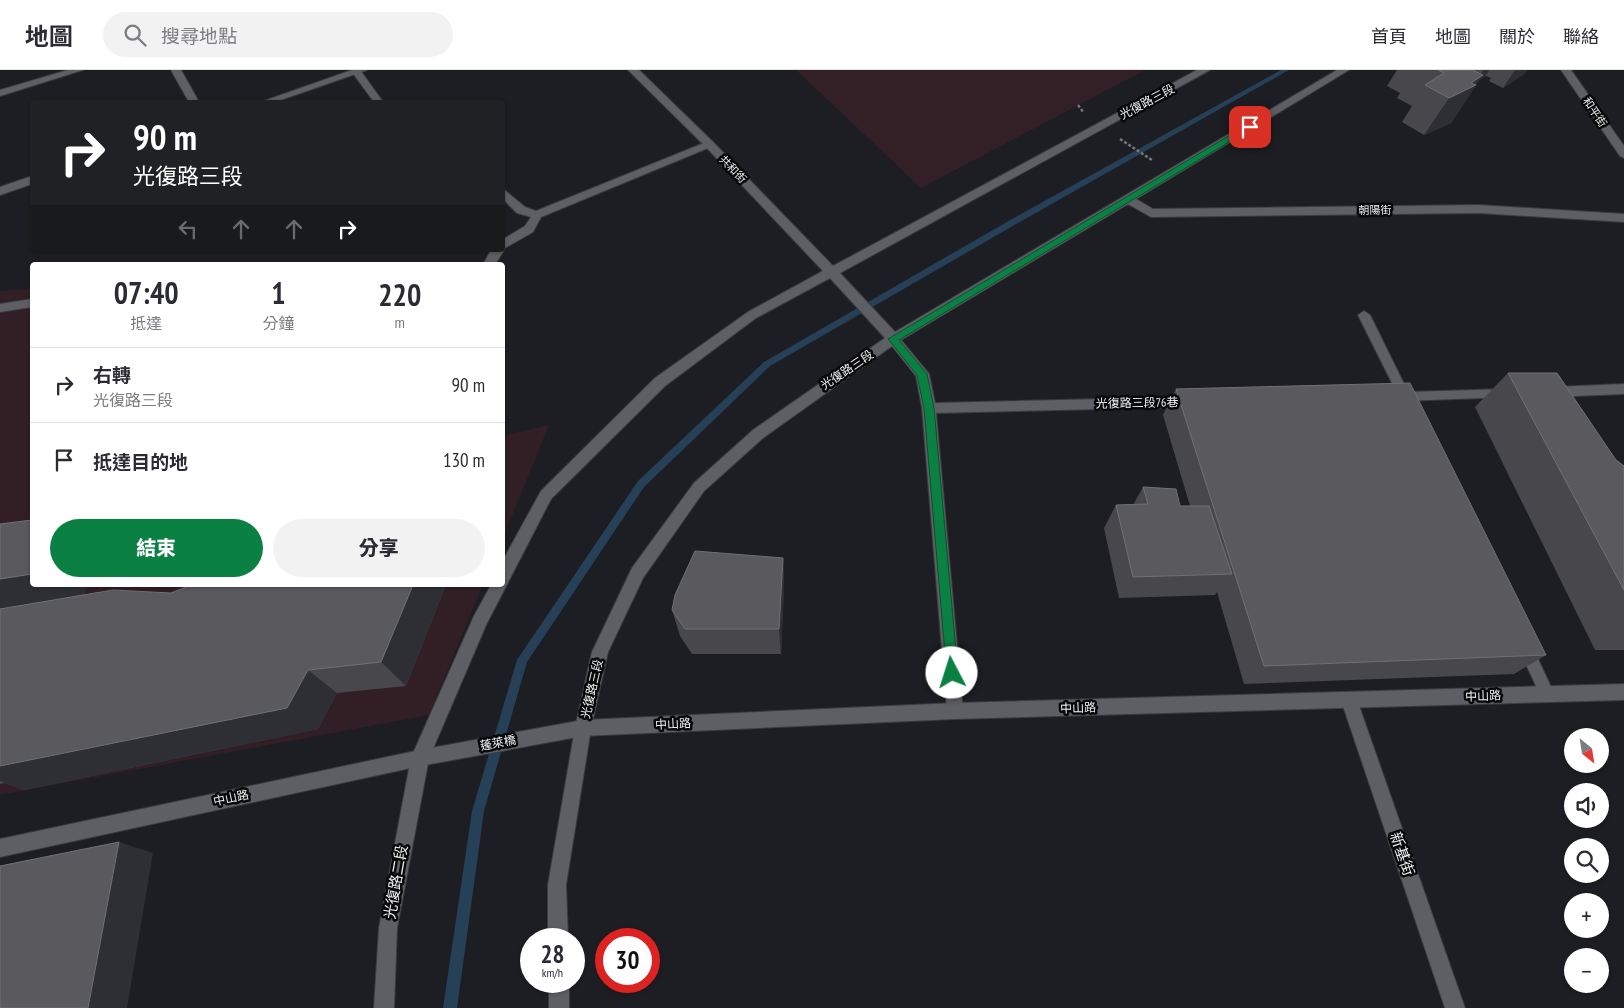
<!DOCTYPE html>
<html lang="zh-TW">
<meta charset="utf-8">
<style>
body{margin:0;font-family:"PT Sans Narrow","Noto Sans TC",sans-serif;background:#f2f2f3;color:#2b2b33;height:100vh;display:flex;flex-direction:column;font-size:19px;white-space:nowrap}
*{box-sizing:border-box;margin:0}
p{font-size:16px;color:#7c7c81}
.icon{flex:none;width:28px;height:28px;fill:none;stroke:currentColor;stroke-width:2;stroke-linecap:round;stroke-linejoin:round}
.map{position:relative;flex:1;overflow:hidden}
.drawer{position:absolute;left:30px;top:192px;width:475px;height:325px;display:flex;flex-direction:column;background:#fff;border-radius:5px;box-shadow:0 1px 4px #0004}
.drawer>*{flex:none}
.banner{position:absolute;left:30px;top:30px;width:475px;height:152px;border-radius:5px;box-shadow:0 1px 4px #0004;background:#202124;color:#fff;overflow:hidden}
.needle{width:32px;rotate:150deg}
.buttons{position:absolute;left:1564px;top:658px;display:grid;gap:10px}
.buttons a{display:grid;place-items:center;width:45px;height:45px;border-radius:50%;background:#fff;box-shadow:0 1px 4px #0004;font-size:25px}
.speed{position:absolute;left:520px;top:858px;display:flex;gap:10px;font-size:25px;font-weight:700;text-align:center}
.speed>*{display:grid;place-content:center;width:65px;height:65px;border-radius:50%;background:#fff;box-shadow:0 1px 4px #0004;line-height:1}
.speed small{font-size:12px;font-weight:400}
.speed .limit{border:8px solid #d22;background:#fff;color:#111}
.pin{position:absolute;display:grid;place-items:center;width:42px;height:42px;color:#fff;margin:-21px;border-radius:10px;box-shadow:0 2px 8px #0006}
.me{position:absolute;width:55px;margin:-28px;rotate:355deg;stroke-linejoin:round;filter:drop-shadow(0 0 4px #0008)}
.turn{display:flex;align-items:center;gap:18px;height:105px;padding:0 20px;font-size:22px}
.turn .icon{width:65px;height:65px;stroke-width:2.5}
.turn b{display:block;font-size:35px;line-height:42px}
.lanes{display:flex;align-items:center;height:48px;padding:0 20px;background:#0003;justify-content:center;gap:25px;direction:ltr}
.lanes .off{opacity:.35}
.eta{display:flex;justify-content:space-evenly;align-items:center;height:85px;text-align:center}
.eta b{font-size:30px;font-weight:800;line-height:35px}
.button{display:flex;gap:10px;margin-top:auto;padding:10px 20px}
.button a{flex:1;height:58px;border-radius:30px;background:#0b8043;color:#fff;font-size:20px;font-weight:800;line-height:58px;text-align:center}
.button a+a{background:#f2f2f3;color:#2b2b33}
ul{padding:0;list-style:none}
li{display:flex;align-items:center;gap:15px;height:75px;padding:0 20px;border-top:1px solid #e1e1e2}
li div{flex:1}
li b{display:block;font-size:19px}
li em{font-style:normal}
header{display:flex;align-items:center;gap:30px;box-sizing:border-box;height:70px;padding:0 25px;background:#fff;border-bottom:1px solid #e1e1e2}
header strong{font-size:24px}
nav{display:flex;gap:28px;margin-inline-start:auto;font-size:18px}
.search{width:350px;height:45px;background:#f2f2f3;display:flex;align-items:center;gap:12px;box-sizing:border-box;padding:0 18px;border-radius:28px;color:#7c7c81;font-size:19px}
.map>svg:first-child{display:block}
.education{fill:#322026}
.medical{fill:#321f25}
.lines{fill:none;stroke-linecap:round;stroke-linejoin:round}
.stream{fill:#264058;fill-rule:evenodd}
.lane-casing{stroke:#3a3b3f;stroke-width:2}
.street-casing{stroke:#3a3b3f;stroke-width:2}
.secondary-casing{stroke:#3a3b3f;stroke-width:2}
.path{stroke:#75767a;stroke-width:2.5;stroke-dasharray:3 2;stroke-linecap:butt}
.lane{fill:#5d5f64;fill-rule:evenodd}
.street{fill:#5d5f64;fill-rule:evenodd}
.secondary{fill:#5d5f64;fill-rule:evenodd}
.wall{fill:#47474c}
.shaded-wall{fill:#2e2f34}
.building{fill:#59595e;stroke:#707175}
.route{fill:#0b8043;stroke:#07532c}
.labels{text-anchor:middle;stroke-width:5;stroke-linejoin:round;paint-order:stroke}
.far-street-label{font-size:11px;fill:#eef0f3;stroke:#08080a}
.street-label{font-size:12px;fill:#eef0f3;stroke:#08080a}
.near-street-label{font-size:15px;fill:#eef0f3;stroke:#08080a}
</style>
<header>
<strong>地圖</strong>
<div class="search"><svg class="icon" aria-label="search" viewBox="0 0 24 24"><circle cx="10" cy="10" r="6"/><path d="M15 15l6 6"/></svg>搜尋地點</div>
<nav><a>首頁</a><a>地圖</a><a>關於</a><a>聯絡</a></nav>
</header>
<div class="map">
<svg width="1624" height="938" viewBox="0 0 1624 938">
<rect width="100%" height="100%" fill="#1d1e23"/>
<path class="education" d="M796 0H1145L921 118Z"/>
<path class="medical" d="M32 219V515H483L429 645 0 725V221Z
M549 355 503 468V366Z"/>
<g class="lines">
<path class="stream" d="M1281 0H1289L1018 153 770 296 644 417 527 592 484 741 457 938H443L472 741 517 590 638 411 764 292 1012 149Z"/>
<defs>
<path id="lane" d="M68 0H83L0 26V20Z
M354 0H360L383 32H374L352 2Z
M709 71 713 72V76L541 147 533 162 503 179 504 180 495 195H483L491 180H502V170L525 156 531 147 517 143 502 128V118L525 137 536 141Z
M32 229V237L0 242V234Z
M1364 241 1370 245 1408 322 1506 319 1512 324 1510 327 1401 331 1358 245Z
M1624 314V324L1552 327 1546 322 1552 317Z
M1525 570 1530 572 1552 619 1555 624 1552 629 1547 631 1542 629 1518 577 1520 572Z"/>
<path id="street" d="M171 0H181L199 32H189Z
M352 0H367L275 32H261Z
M628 0H639L713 72 833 196 1197 0H1210L840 203 895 262 1337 0H1349L1136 129 1153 139 1479 135 1624 144V152L1479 143 1151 147 1128 134 901 270 929 304 935 333 1190 327 1197 332 1190 337 936 343 963 641 961 647 955 649 949 647 947 641 922 338 916 306 892 276 763 368 704 421 643 508 608 582 591 658 566 815 568 869H548V815L575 658 592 582 632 498 694 413 753 360 885 268 830 208 756 248 665 316 551 429 486 555 429 688 397 858 394 938H374L379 858 411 688 474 546 491 515H502V492L541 421 655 308 748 242 823 201 705 76Z
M1561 0H1571L1624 76V88L1620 86Z
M32 106V114L0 125V117Z
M1349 622 1355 624 1357 630 1465 938H1445L1341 630 1343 624Z
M549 911H569V938H549Z"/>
<path id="secondary" d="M1624 614V630L955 649 583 666 420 696 0 787V769L420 680 583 650 955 633Z"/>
</defs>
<use href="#lane" class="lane-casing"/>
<use href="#street" class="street-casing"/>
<use href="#secondary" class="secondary-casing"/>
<path class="path" d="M1078 35 1084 43
M1120 69 1152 90"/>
<use href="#lane" class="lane"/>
<use href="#street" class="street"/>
<use href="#secondary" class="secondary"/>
</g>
<path class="wall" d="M1397 0H1527L1524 4 1503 18 1489 11 1491 8 1486 6 1480 9 1451 53 1424 65 1402 52 1412 36 1397 28 1400 23 1387 16Z
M1508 303 1624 396V580H1595L1475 337Z
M1176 319 1546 585 1514 604 1244 614 1217 522 1215 525 1119 528 1104 458 1116 435H1133L1143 417 1180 436H1190L1163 345Z
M0 454 84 525 171 523 191 515H446L406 616 337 623 318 659 24 720 5 713 0 714Z
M783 488 784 516 781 584H692L680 566 672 540Z"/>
<path class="shaded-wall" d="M1483 0H1489L1486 6 1480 9 1451 53 1424 65 1449 28 1478 8Z
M1515 0H1527L1524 4 1503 18Z
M783 488 784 516 781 584 779 559Z
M32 504V515H87L83 530 0 544V509Z
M413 515H446L406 616 381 592Z
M308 600 337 623 318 659 24 720 0 711V696Z
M119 772 153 783 127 938H88Z"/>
<path class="building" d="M1438 0H1472L1483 5 1471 13 1476 15 1449 28 1425 15 1444 3Z
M1508 303H1557L1616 390 1624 396V520Z
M1410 313 1546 585 1264 596 1176 319Z
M1143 417 1176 419 1180 436H1209L1232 504 1133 507 1116 435 1148 434Z
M32 450V504L0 509V454Z
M695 481 783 488 779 559H685L672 540 675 525Z
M191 515H413L381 592 308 600 287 638 0 696V539L113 520 171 523Z
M119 772 88 938H0V796Z"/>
<path class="route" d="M1247 55 1254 57 899 270 927 304 934 338 958 603 956 607H947L924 338 917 305 888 269Z"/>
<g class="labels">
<g class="far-street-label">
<text transform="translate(1595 42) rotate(56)" y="4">和平街</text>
<text transform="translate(733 99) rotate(46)" y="4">共和街</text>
<text transform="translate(1375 140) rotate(-1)" y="4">朝陽街</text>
</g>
<g class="street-label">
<text transform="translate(1147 32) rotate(-28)" y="4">光復路三段</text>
<text transform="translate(847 300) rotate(-34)" y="4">光復路三段</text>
<text transform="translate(1137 333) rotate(-1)" y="4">光復路三段76巷</text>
<text transform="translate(592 619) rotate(-77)" y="4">光復路三段</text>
<text transform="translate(1483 626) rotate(-2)" y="4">中山路</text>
<text transform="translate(1078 638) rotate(-2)" y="4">中山路</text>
<text transform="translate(673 654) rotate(-3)" y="4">中山路</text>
<text transform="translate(498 673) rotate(-11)" y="4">蓬萊橋</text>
<text transform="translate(231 728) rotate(-12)" y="4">中山路</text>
</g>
<g class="near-street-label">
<text transform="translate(1402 784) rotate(71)" y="5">新基街</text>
<text transform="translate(396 812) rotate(-80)" y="5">光復路二段</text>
</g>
</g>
</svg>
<div class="buttons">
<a><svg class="needle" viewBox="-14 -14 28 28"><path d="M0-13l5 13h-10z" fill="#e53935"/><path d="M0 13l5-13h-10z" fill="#7c7c81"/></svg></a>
<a><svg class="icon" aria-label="sound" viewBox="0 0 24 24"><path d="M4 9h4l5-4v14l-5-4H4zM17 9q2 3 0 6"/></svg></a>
<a><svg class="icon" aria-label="search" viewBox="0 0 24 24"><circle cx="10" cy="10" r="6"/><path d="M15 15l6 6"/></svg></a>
<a>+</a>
<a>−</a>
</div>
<div class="speed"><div>28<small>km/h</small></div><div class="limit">30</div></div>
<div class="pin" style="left:1250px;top:57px;background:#d93025"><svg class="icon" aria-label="arrive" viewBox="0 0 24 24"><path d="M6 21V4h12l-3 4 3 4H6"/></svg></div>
<svg class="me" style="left:952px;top:603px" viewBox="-20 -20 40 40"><circle r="19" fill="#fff"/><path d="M0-13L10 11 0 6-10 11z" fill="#0b8043"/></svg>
<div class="banner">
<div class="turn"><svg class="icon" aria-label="right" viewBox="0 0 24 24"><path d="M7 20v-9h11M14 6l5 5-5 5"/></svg><div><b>90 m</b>光復路三段</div></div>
<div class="lanes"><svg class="icon off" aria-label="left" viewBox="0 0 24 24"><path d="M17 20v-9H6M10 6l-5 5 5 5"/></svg><svg class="icon off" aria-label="ahead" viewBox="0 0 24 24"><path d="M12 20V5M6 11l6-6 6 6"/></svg><svg class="icon off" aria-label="ahead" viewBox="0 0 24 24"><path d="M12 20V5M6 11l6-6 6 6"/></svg><svg class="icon" aria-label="right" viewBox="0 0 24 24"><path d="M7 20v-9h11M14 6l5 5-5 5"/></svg></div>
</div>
<section class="drawer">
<div class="eta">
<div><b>07:40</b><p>抵達</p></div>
<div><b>1</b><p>分鐘</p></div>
<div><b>220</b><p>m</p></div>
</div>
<ul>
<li><svg class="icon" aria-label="right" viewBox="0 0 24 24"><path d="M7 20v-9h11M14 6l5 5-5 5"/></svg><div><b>右轉</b><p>光復路三段</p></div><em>90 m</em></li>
<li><svg class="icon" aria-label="arrive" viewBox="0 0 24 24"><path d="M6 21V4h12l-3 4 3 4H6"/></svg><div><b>抵達目的地</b></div><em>130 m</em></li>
</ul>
<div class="button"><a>結束</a><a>分享</a></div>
</section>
</div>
